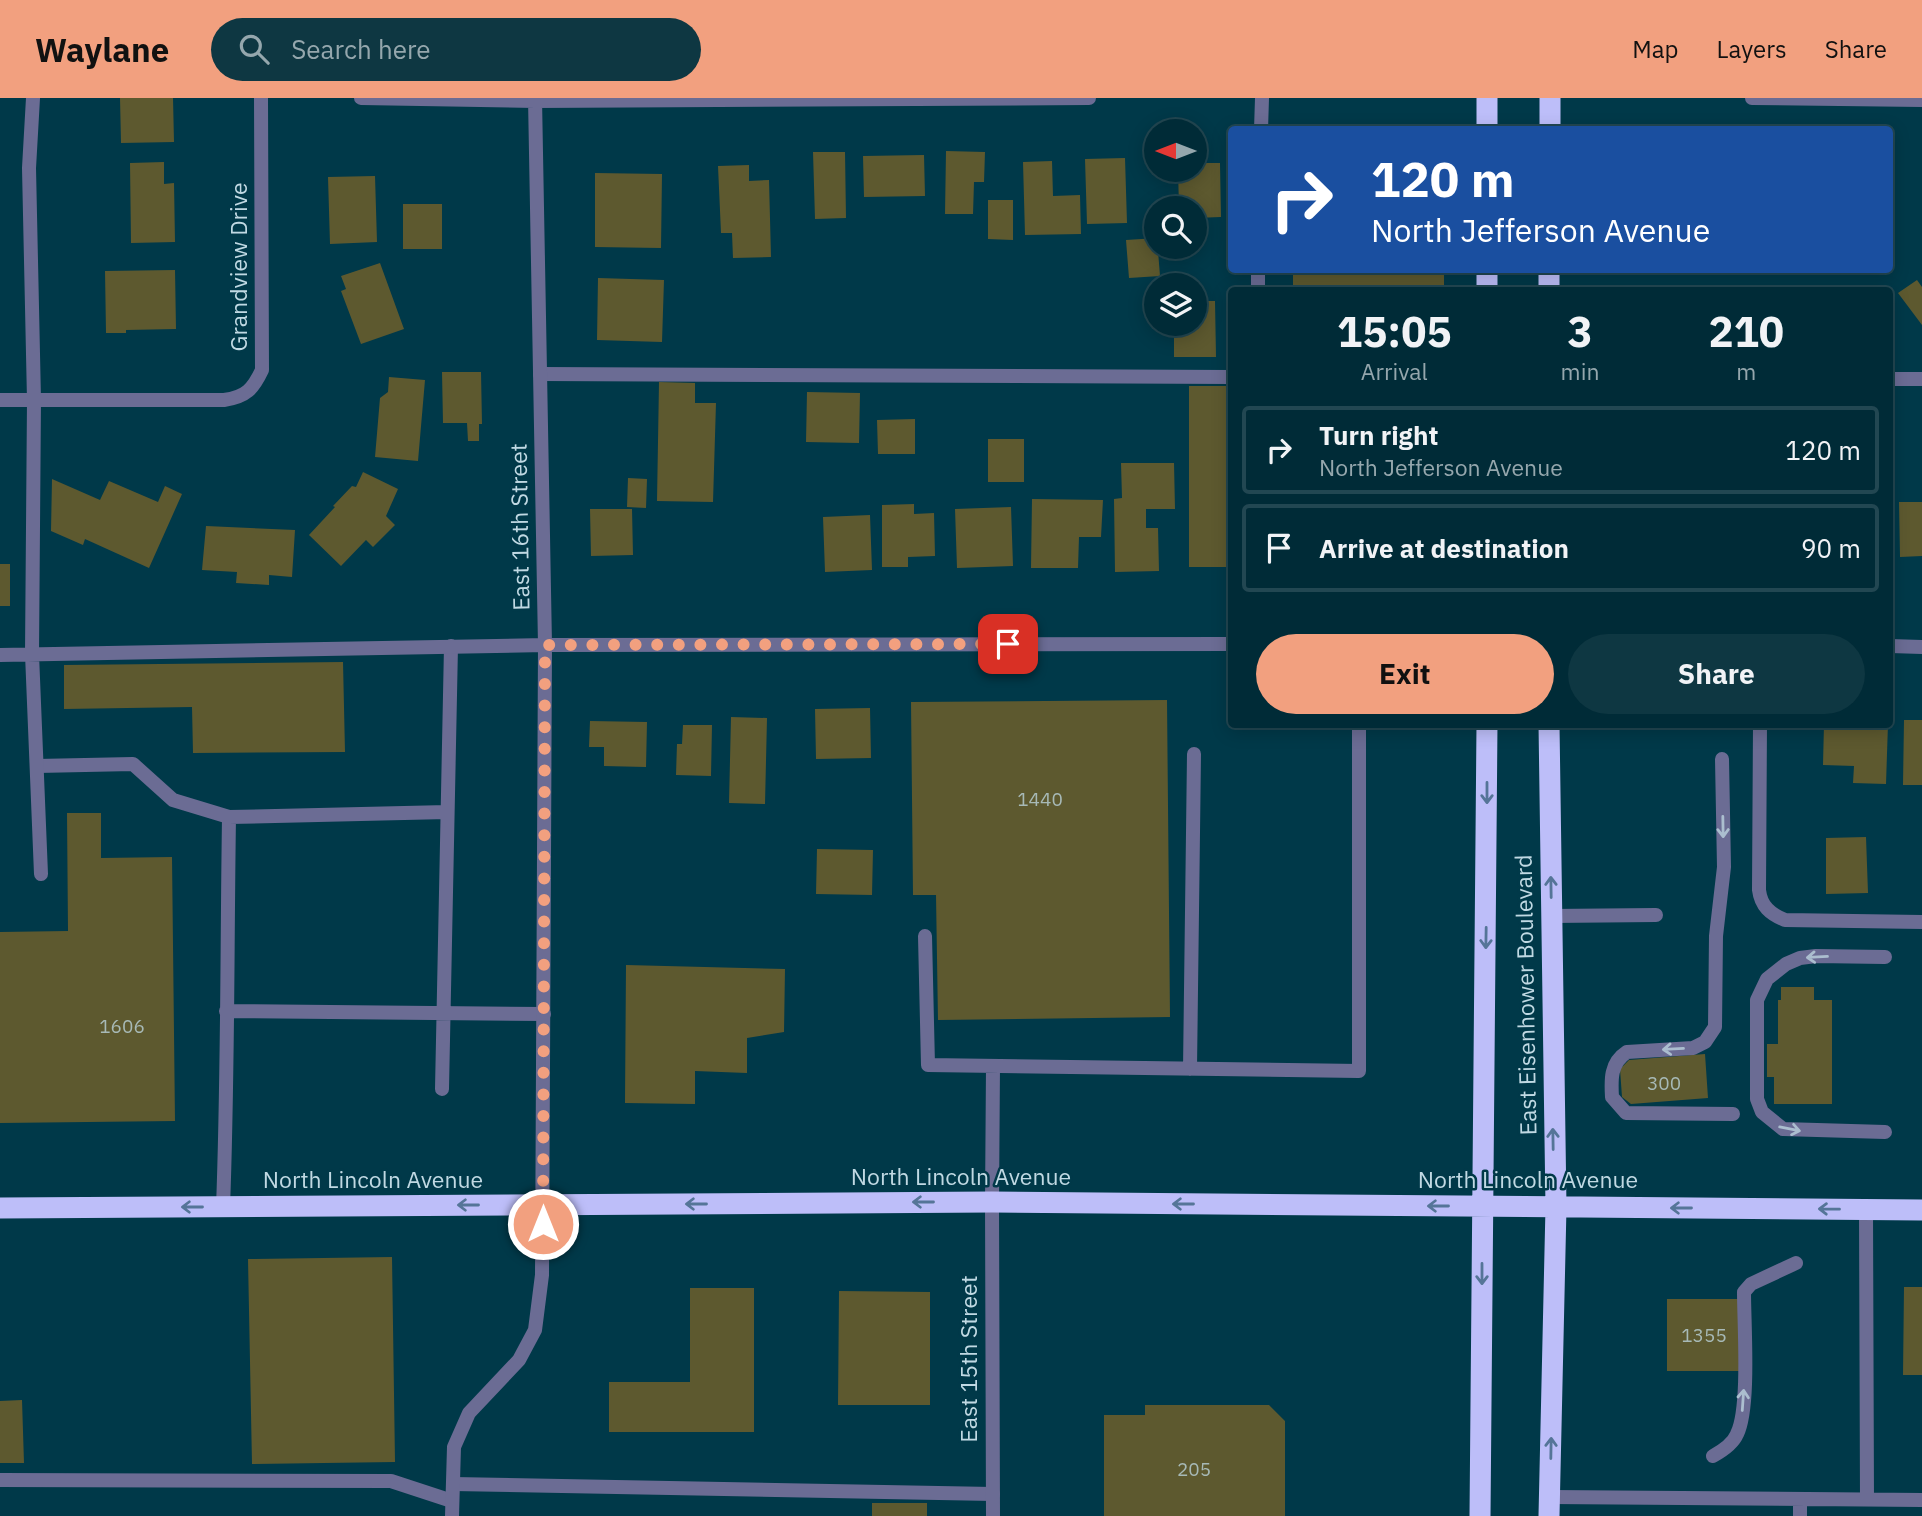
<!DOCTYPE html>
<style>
body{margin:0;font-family:"IBM Plex Sans",sans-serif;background:#0e3742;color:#f1f3f6;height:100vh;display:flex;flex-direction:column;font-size:26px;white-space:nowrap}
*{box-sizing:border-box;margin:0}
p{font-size:23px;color:#95a7ad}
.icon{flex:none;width:38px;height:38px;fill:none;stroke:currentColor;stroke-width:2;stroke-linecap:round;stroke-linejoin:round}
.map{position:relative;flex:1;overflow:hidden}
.sheet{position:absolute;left:1228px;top:189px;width:665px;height:441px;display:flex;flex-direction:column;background:#002b37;border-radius:7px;box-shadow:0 4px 18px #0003,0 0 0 2px #224752}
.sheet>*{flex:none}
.banner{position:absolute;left:1228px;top:28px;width:665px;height:147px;border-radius:7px;box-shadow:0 4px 18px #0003,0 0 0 2px #224752;background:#1a4fa0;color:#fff;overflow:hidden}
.needle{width:46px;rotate:270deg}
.tools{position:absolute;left:1144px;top:21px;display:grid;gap:14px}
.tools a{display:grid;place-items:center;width:63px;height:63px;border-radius:50%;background:#002b37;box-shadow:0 4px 18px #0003,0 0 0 2px #224752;font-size:35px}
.pin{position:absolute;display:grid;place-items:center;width:60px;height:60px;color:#fff;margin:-30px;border-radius:14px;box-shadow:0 4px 10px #0006}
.me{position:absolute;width:77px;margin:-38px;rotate:0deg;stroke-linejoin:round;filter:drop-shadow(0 0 5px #0008)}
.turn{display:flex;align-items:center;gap:24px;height:147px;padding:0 28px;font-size:32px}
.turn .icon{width:91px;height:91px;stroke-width:2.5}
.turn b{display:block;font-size:49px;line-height:60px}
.eta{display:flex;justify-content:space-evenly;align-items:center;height:119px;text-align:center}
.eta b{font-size:42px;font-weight:700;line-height:49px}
.cta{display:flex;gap:14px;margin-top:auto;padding:14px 28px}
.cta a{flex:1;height:80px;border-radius:42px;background:#f2a07f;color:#111;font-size:28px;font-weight:700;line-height:80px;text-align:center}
.cta a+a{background:#0e3742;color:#f1f3f6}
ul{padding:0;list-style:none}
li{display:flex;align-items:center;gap:21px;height:88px;margin:0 14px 10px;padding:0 14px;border:4px solid #224752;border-radius:7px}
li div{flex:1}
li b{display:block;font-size:26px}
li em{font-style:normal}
header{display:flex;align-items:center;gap:42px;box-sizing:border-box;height:98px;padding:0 35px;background:#f2a07f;color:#111}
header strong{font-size:33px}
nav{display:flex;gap:38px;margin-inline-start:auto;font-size:24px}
.search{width:490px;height:63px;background:#0e3742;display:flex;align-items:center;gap:18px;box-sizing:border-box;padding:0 24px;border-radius:38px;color:#95a7ad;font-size:26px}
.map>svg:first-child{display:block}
.building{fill:#5d592f}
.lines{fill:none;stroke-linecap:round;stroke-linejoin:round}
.lane{stroke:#6b6c94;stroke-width:14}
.street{stroke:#6b6c94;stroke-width:14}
.highway{stroke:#bdbef9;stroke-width:21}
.oneway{stroke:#557598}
.oneway2{stroke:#abbecf}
.route{stroke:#f2a07f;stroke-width:12;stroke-dasharray:0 21.6}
.labels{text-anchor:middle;stroke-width:5;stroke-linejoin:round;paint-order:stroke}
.number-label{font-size:19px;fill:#a7b9b6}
.street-label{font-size:23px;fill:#c0d9e3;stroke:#003949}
</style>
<header>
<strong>Waylane</strong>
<div class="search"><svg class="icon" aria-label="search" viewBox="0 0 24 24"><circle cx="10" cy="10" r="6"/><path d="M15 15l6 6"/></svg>Search here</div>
<nav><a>Map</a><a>Layers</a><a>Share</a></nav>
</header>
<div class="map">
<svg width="1922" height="1418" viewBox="0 0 1922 1418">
<rect width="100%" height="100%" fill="#003949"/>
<path class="building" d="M120 0H173L174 44 121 45Z
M946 53 985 54 984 84H974L973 116H945Z
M813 54H845L846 120 815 121Z
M924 57 925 98 864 99 863 58Z
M1125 60 1127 125 1087 126 1085 61Z
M1052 63 1053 98 1080 97 1081 136 1025 137 1023 64Z
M164 64V86L174 85 175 144 131 145 130 65Z
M1195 65H1220L1221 119 1195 120V110H1179L1178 72H1195Z
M749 67V83L769 82 771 159 733 160 732 135H721L718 68Z
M595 75 662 76 661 150 595 149Z
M375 78 377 144 330 146 328 79Z
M988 102H1013V142L988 141Z
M403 106H442V151H403Z
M1157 140 1160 178 1129 180 1126 142Z
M380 165 404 231 361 246 341 193 346 191 341 178Z
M175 172 176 231 126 232V235H106L105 173Z
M1293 172H1444V192H1293Z
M598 180 664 182 662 244 597 242Z
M1917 182 1922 189V227L1898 195Z
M1195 203H1215L1216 259H1174V226H1195Z
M442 274H481L482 326H479V343H468L467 325H443Z
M389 279 425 282 418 363 375 359 380 300 388 294Z
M659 284 695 285V305H716L713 404 657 403Z
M1189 288H1232V469H1189Z
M807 294 860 295 859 345 806 344Z
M915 321V356H878L877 322Z
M988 341H1024V384H988Z
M1121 365H1174L1175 411H1146V430H1158L1159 473 1115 474 1114 401 1122 400Z
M363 374 398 391 386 418 395 427 373 449 366 442 341 468 309 437 335 409 333 408 352 388 356 389Z
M628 380 647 381 646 410 627 409Z
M52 381 100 402 109 383 158 404 165 388 182 396 149 470 85 441 83 447 51 433Z
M1032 401 1103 402 1101 439H1079L1078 470H1031Z
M1899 404H1922V458L1900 459Z
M914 406V416L934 415 935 458 908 459V469H882V407Z
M1011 409 1013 468 957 470 955 411Z
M590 411H632L633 457 591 458Z
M870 417 872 472 825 474 823 419Z
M206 428 295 432 292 479 269 477V487L236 485 237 474 202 472Z
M0 466H10V508H0Z
M343 564 345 654 193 655 192 609 64 611V567Z
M1167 602 1170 919 938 922 936 797H913L911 604Z
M870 610 871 660 816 661 815 611Z
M731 619 767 620 765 706 729 705Z
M1904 622H1922V687H1903Z
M590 623 647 624 646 669 604 668V649H589Z
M1824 626H1888L1886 686 1853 685 1854 668 1823 667Z
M683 627H712L711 678 676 677 677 646H682Z
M67 715H101V760L172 759 175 1023 0 1025V834L68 833Z
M1866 739 1868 795 1826 796V740Z
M817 751 873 752 872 797 816 796Z
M626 867 785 871 784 934 747 940V975L695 973V1006L625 1005Z
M1781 889H1814V902H1832V1006H1774V979H1767V946H1778V902H1781Z
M1705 956 1708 1000 1631 1006 1622 999 1620 971 1629 962Z
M392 1159 395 1364 252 1366 248 1161Z
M1904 1189H1922V1277H1903Z
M690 1190H754V1334H609V1284H690Z
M839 1193 930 1194V1307H838Z
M1667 1201H1741V1273H1667Z
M22 1302 24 1365H0V1303Z
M1145 1307H1269L1285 1323V1418H1104V1317H1145Z
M872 1405H927V1418H872Z"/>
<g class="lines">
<path class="lane" d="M33 0 29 70 34 302
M1261 32 1262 0
M1258 192V172
M540 276 1232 279
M1760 626 1759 792C1761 808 1770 816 1785 822L1922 824
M1722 661 1724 769 1716 838 1715 929 1705 944 1693 950 1627 954C1610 965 1611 982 1612 999L1626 1015 1733 1016
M37 668 133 666 173 702 229 719 447 714
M1551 818 1656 817
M925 838 928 967 1359 973V626
M226 913 544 916
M1190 971 1194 656
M442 991 451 548
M1885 1034 1783 1031 1762 1014 1757 1001V902L1767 881 1786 866 1800 860 1816 858 1885 859
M992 1104 993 968
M223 1109C228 979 227 849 229 719
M1866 1111 1867 1401
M1713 1358C1722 1353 1733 1346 1737 1336 1750 1310 1744 1227 1744 1194L1751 1186 1796 1165
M0 1382 391 1383 452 1403
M453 1386 993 1396
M1550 1399 1922 1402
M1800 1401V1418"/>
<path class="street" d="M361 0 535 3 1089 0
M1752 0 1922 2
M1890 281H1922
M0 302H224C246 299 253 291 262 272L261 0
M34 302 32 556 41 776
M1890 548 1922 549
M0 557 545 547 1232 546
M992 1104 993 1418
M452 1418 454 1349 469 1315 519 1262 535 1232 542 1177 545 547 535 0"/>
<path class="highway" d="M1487 0V32
M1550 32V0
M1487 172V192
M1549 192V172
M1549 626 1556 1109 1549 1418
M0 1110 992 1104 1922 1112
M1480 1418 1487 626"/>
</g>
<defs><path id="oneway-shaft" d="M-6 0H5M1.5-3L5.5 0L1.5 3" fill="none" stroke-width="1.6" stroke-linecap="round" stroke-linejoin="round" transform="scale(1.75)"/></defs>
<g class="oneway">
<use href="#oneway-shaft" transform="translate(1487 695) rotate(90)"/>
<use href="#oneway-shaft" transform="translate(1551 789) rotate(-91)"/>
<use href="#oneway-shaft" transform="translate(1486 840) rotate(91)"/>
<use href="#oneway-shaft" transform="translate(1553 1041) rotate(-91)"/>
<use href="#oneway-shaft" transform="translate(923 1104) rotate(180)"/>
<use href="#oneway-shaft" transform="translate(696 1106) rotate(180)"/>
<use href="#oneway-shaft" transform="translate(1183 1106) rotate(-180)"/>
<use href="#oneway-shaft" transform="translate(468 1107) rotate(180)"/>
<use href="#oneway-shaft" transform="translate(1438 1108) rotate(-180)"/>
<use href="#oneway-shaft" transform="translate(192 1109) rotate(180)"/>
<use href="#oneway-shaft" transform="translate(1681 1110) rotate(-180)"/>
<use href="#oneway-shaft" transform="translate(1829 1111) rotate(-179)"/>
<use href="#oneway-shaft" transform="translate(1482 1176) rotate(90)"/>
<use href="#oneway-shaft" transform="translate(1551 1350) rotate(-89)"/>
</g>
<g class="oneway2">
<use href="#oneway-shaft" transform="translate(1723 729) rotate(89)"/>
<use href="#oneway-shaft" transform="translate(1817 859) rotate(177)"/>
<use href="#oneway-shaft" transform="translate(1673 951) rotate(177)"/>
<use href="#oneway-shaft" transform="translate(1790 1031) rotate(11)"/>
<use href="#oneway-shaft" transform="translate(1743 1302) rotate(-86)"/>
</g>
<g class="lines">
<path class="route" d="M543 1126 545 547 1008 546"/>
</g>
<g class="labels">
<g class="number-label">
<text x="1040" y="708">1440</text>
<text x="122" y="935">1606</text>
<text x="1664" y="992">300</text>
<text x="1704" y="1244">1355</text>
<text x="1194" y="1378">205</text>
</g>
<g class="street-label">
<text transform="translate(239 169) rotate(-90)" y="8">Grandview Drive</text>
<text transform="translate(520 429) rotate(-91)" y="8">East 16th Street</text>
<text transform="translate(1526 897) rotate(-91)" y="8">East Eisenhower Boulevard</text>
<text x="961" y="1087">North Lincoln Avenue</text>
<text x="373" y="1090">North Lincoln Avenue</text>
<text x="1528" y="1090">North Lincoln Avenue</text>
<text transform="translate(969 1261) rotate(-90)" y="8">East 15th Street</text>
</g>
</g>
</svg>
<div class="tools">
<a><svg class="needle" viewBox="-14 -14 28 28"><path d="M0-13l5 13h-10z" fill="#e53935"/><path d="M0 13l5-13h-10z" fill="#95a7ad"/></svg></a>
<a><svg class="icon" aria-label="search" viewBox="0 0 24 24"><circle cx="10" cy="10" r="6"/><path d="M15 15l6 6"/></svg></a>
<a><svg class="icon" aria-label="layers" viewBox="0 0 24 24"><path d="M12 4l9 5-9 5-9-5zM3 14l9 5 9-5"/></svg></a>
</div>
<div class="pin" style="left:1008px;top:546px;background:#d93025"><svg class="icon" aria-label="arrive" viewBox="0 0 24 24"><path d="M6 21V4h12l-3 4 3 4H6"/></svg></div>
<svg class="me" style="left:543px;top:1126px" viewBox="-20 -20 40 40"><circle r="17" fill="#f2a07f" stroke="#fff" stroke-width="3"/><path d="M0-11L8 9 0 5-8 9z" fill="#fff"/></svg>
<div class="banner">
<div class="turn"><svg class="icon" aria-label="right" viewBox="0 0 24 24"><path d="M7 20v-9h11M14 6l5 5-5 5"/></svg><div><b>120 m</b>North Jefferson Avenue</div></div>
</div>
<section class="sheet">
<div class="eta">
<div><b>15:05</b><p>Arrival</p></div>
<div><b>3</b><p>min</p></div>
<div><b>210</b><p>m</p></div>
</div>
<ul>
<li><svg class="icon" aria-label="right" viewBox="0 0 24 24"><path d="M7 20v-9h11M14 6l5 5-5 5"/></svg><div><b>Turn right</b><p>North Jefferson Avenue</p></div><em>120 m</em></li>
<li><svg class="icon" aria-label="arrive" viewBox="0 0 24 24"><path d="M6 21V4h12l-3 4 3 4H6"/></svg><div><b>Arrive at destination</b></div><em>90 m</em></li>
</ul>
<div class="cta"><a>Exit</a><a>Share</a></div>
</section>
</div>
